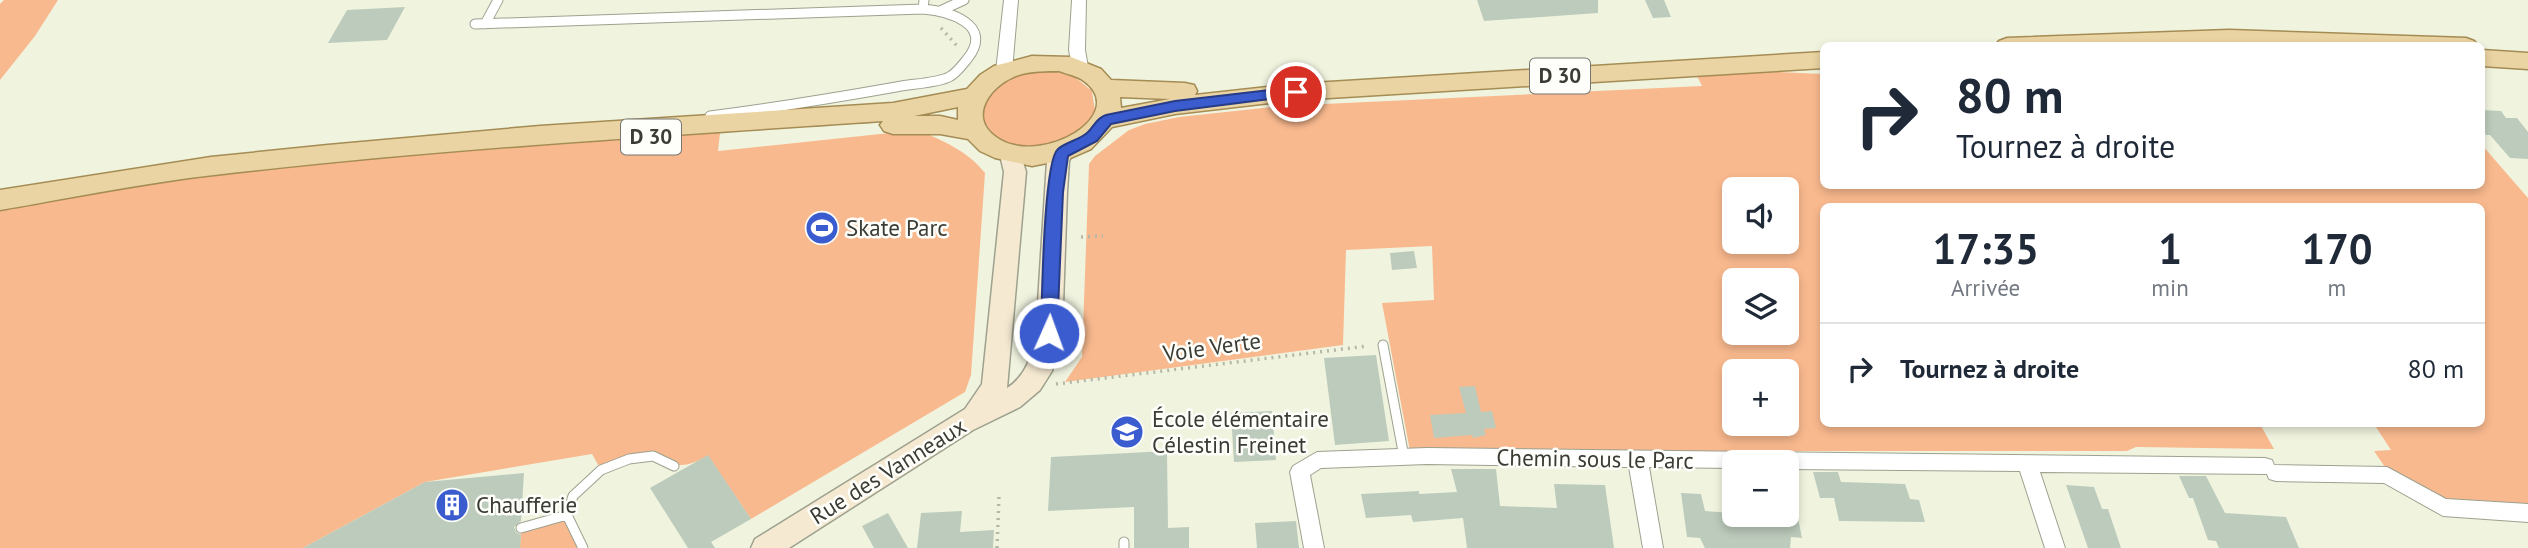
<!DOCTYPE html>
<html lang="fr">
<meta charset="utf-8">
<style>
body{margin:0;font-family:"PT Sans",sans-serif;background:#f2f2f3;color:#1f2937;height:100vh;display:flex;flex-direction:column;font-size:26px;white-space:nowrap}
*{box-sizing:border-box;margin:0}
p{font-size:23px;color:#747a83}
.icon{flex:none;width:38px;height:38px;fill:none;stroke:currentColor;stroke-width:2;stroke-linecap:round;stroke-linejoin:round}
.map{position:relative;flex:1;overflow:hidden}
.panel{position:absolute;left:1820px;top:203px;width:665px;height:224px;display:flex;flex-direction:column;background:#fff;border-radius:10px;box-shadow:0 4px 10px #0003}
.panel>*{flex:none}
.banner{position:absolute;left:1820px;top:42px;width:665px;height:147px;border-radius:10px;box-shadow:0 4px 10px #0003;background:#fff;color:#1f2937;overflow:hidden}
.buttons{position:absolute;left:1722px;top:177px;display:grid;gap:14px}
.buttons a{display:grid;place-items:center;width:77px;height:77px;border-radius:10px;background:#fff;box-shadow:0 4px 10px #0003;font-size:35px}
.pin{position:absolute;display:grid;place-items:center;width:60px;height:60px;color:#fff;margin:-30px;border:4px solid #fff;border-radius:50%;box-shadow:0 2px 7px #0007}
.me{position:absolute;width:77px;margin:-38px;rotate:2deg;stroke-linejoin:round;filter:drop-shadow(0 0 5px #0008)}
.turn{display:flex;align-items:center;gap:24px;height:147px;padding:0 21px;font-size:32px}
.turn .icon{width:91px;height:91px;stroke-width:2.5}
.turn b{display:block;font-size:49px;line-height:60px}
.eta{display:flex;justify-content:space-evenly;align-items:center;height:119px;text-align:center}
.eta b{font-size:42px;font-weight:600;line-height:49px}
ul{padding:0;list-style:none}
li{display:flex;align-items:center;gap:21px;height:91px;padding:0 21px;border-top:2px solid #e0e1e3}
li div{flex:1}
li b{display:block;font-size:26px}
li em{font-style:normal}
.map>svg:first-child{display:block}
.green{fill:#f9b98e;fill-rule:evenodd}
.building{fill:#bccbbc}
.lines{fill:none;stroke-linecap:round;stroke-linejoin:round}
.lane-casing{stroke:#9da18e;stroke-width:11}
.street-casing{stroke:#9da18e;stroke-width:2}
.secondary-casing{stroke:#9da18e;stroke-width:3}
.primary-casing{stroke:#a48c54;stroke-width:3}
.path{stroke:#b5b8a7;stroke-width:3.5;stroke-dasharray:2 5;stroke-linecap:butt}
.lane{stroke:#fff;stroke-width:9}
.street{fill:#fff;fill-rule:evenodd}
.secondary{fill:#f5e9d1;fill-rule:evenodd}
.primary{fill:#ebd4a3;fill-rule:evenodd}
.route{fill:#3a5cce;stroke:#263c86;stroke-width:2}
.labels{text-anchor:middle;stroke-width:5;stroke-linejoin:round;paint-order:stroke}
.shield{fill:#fefffb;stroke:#767670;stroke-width:2}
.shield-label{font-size:21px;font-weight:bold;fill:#3b3c34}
.poi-label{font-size:23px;fill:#3b3c34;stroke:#fefffb;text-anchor:start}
.street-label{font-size:23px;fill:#3b3c34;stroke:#fefffb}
</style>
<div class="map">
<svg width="2528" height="548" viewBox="0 0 2528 548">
<rect width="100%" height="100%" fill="#f0f4df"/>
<path class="green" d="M4 0H58L35 36 0 80V4Z
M1693 68 1823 74 1824 186H2482V145L2528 198V507L2443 501 2389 473 2374 451 2391 450 2374 424H2482V206H1824V424H2260L2274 449 2136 447 2127 451H1410L1382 303 1434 300 1432 246 1346 250 1343 345 1065 382 1082 357 1089 164 1095 156 1129 130 1145 124 1179 117 1282 106 1702 86ZM1734 189H1787V242H1734ZM1734 280H1787V332H1734ZM1734 371H1787V424H1734Z
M1049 70 1075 77 1092 91 1095 111C1076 150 996 165 982 114 993 80 1015 71 1049 70Z
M721 124 718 151 918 130C942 140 969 152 985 173L971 375 965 392 751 519 708 456C684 468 678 468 653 456L601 470 592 454 425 482 303 548H0V196L76 180Z
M567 515 583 548H520L521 528Z"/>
<path class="building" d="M1477 0H1598V13L1484 21Z
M1645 0H1664L1671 17 1653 18Z
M405 7 387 40 328 43 347 10Z
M2482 110 2501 111 2506 118H2517L2528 132V159L2510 158 2490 135H2486L2482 129Z
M1414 251 1417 268 1392 270 1390 253Z
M1376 355 1389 441 1335 445 1324 358Z
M1475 386 1481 412 1492 411 1496 428 1484 429 1486 435 1473 438 1472 435 1434 438 1430 415 1466 413 1459 387Z
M1272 411 1276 460 1234 462 1231 413Z
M1167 451 1168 528 1189 527V548H1134V507L1048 511 1051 457Z
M708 455 751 519 711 542 715 548H688L650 488Z
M1451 469H1496L1500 506 1557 508 1554 484 1605 485 1614 548H1467L1463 518 1413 522 1411 515 1366 518 1361 494 1419 491V494L1457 492Z
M1813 472H1838L1841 482 1905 484 1910 499 1919 500 1925 522 1839 521 1834 498H1820Z
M524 473 521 521 514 527 516 532 521 535 520 548H303L425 482Z
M2179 476H2206L2225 513 2286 517 2299 548H2219L2216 541 2208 540 2193 498H2189Z
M2066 485 2094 487 2102 509H2108L2121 548H2088Z
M1681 493 1701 494 1705 511 1798 518 1802 538 1791 537 1790 548H1705L1700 538 1687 537Z
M962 511 960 532 994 530 993 548H917L921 513Z
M888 513 908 548H874L862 526Z
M1296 521 1299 548H1257L1255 523Z"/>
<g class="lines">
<defs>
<path id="lane" d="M942 10 964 0
M475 24 923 9 924 0
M485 24 498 0
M710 116C773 108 834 98 896 87 910 84 938 83 949 77 956 74 963 64 968 58 994 24 948 11 923 9
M1383 345 1404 457
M567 515 583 548
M521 528 567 515 573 496 601 470 629 459 653 456 674 466
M1124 542V548"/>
<path id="street" d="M1004 0H1018L1012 71 1004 76 996 71Z
M1072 0H1086L1085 50 1088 67 1080 72 1072 67 1069 50Z
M1427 448 2265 458 2272 460 2274 465 2387 467 2446 499 2528 504V522L2443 516 2384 483 2276 481 2269 479 2267 474 2040 472 2065 548H2045L2020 471 1787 469V462H1734V468L1649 467 1663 548H1643L1629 467 1427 464 1321 468 1310 475 1324 548H1304L1290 472 1293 466 1317 452Z"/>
<path id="secondary" d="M1062 145 1070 147 1073 153 1069 161 1067 192 1062 333 1052 371 1040 390 1020 407 973 430 789 548H751L755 539 965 409 982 384 1004 172 1000 155 1003 149 1011 147 1019 149 1026 172 1007 388C1027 375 1032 355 1036 333L1047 161 1054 147Z"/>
<path id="primary" d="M2229 30 2466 38 2474 41 2478 46H1995L1999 41 2007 38Z
M2482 50 2528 53V69L2482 66Z
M1824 52V68L1296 100 1175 114 1112 127 1091 149 1068 159 1032 166 995 158 980 151 968 139 940 134H893L884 131 880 125 883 121C660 136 436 149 214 175 142 183 71 198 0 210V190L211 157 328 145 540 126 893 103 967 89 980 75 994 66 1032 56 1071 57 1101 69 1111 80 1185 83 1194 85 1197 91 1195 95 1296 84ZM1059 71C1067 74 1078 76 1084 81 1130 115 1043 166 999 139 964 118 992 82 1022 74 1034 71 1047 71 1059 71ZM1120 97 1170 99 1121 108ZM958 107V120L940 116H914Z"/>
</defs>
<use href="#lane" class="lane-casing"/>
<use href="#street" class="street-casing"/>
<use href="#secondary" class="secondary-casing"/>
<use href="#primary" class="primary-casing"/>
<path class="path" d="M941 28 957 46
M1081 237 1103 236
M1056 384 1368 346
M997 548 999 496"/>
<use href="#lane" class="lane"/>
<use href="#street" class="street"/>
<use href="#secondary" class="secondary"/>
<use href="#primary" class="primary"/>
</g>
<path class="route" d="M1296 87 1303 92 1301 95 1175 111 1111 124 1097 141 1068 156 1063 192 1057 333 1055 337H1043L1041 333C1042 305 1043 162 1058 149 1066 142 1079 140 1087 133 1094 127 1096 118 1106 115L1175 101Z"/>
<defs>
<symbol id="stadium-disc" viewBox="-11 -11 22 22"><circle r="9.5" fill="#3a5cce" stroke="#fefffb"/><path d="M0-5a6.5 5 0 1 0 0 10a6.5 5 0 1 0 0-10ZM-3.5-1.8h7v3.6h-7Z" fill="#fff"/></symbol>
<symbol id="school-disc" viewBox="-11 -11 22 22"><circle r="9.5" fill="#3a5cce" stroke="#fefffb"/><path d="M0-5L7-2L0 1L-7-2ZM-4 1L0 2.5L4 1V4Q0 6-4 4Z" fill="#fff"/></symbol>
<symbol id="building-disc" viewBox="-11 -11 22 22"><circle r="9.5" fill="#3a5cce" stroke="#fefffb"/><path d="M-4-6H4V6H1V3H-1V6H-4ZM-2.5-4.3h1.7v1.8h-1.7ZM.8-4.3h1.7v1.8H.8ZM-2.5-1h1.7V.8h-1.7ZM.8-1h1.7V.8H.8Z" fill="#fff"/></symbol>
</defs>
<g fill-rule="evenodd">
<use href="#stadium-disc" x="803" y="209" width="38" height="38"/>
<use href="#school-disc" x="1108" y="413" width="38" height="38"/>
<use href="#building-disc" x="433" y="486" width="38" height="38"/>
</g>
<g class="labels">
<g class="shield">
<rect x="1530" y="58.5" width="60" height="35" rx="5"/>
<rect x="621" y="119.5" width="60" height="35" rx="5"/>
</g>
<g class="shield-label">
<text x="1560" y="83">D 30</text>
<text x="651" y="144">D 30</text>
</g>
<g class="poi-label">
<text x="846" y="236">Skate Parc</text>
<text x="1152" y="427">École élémentaire<tspan x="1152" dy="26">Célestin Freinet</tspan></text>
<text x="476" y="513">Chaufferie</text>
</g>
<g class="street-label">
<text transform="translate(1212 347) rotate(-8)" y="8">Voie Verte</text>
<text transform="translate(1595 459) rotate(1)" y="8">Chemin sous le Parc</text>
<text transform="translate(888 471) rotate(-32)" y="8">Rue des Vanneaux</text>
</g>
</g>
</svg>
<div class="buttons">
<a><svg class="icon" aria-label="sound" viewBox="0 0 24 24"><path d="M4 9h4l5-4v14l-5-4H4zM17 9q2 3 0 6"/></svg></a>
<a><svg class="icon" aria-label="layers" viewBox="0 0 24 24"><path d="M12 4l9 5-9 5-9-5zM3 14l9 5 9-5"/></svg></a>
<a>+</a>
<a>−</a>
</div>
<div class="pin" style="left:1296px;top:92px;background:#d93025"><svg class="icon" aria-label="arrive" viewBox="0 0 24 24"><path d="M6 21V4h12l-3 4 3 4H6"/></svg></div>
<svg class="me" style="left:1049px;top:333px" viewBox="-20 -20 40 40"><circle r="17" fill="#3a5cce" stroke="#fff" stroke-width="3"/><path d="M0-11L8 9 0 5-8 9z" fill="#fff"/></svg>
<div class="banner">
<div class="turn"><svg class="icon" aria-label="right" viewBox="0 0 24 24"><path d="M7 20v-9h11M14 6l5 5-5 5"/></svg><div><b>80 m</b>Tournez à droite</div></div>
</div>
<section class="panel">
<div class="eta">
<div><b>17:35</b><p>Arrivée</p></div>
<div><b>1</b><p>min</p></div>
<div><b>170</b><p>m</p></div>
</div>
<ul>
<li><svg class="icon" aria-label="right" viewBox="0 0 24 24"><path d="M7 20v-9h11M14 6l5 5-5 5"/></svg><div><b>Tournez à droite</b></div><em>80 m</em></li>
</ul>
</section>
</div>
